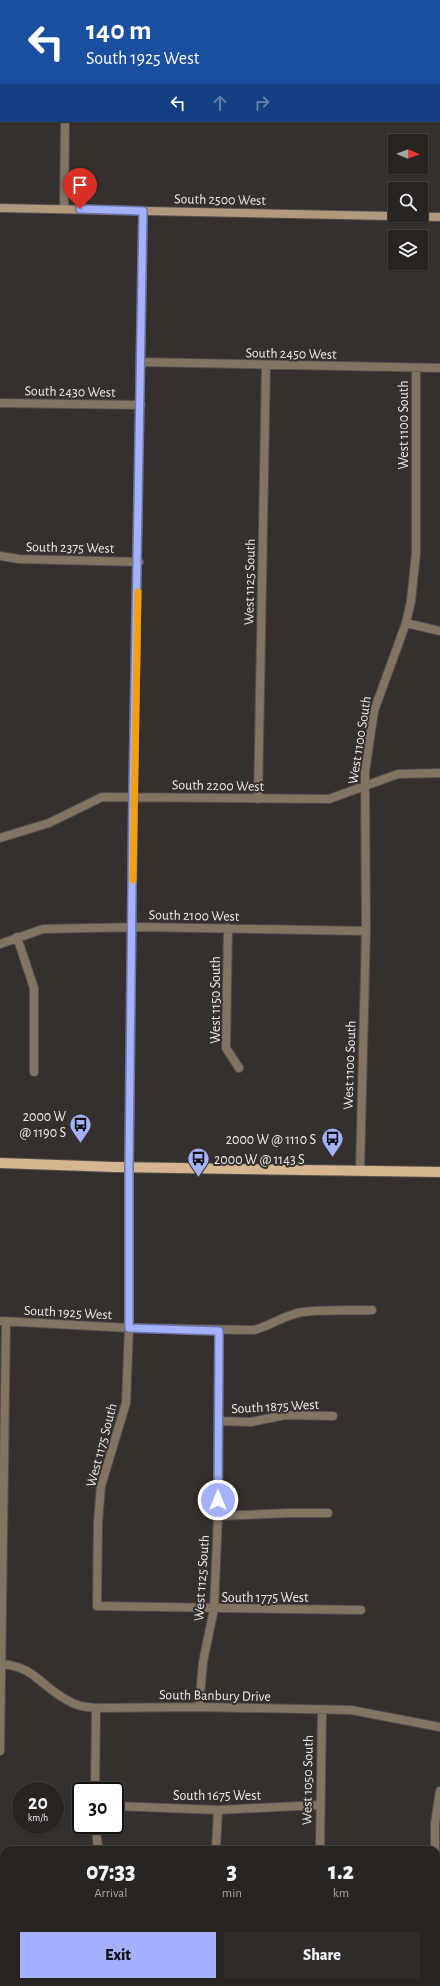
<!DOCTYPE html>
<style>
body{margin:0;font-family:"Alegreya Sans",sans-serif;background:#302c2a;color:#f1f3f6;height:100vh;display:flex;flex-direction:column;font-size:15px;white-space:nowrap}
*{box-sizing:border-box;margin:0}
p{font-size:13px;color:#a5a4a5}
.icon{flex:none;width:22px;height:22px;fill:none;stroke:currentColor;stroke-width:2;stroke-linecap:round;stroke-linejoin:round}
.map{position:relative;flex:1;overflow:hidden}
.panel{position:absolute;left:0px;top:1846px;width:440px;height:140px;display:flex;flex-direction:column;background:#282422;border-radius:12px 12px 0 0;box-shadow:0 1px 3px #0004,0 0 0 1px #444140}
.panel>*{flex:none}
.banner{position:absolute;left:0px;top:0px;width:440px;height:122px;box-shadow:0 1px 3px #0004,0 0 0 1px #444140;background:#1a4fa0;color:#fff;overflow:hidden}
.needle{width:26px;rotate:91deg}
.fabs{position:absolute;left:388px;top:134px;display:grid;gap:8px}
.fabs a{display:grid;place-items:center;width:40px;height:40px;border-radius:0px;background:#282422;box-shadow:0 1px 3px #0004,0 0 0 1px #444140;font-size:20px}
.speed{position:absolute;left:12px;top:1782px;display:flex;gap:8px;font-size:20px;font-weight:700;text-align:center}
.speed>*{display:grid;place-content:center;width:52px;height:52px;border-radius:50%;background:#282422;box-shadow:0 1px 3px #0004,0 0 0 1px #444140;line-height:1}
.speed small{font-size:10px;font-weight:400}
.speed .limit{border:2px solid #111;border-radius:6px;background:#fff;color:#111}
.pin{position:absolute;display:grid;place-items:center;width:34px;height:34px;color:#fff;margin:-41px -17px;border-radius:50% 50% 50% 0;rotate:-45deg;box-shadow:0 0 4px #0007}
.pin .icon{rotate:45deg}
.me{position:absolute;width:44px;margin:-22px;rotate:0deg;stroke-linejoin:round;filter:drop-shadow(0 0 3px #0008)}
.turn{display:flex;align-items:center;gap:14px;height:84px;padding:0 20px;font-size:18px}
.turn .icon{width:52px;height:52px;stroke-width:2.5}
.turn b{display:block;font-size:28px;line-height:34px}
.lanes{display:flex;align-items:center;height:38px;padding:0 20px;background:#0003;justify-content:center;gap:20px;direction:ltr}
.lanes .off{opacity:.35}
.eta{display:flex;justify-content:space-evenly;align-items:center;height:68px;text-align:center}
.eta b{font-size:24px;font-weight:800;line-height:28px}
.cta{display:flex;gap:8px;margin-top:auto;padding:8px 20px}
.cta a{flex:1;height:46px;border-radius:0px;background:#a4b1fc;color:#111;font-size:16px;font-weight:800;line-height:46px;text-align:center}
.cta a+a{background:#302c2a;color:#f1f3f6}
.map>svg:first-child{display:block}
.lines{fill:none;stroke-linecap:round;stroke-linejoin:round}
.street-casing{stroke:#524e4c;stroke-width:10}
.secondary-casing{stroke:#524e4c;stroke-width:10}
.primary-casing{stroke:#524e4c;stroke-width:12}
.street{stroke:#837462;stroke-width:8}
.secondary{stroke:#b2997d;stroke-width:8}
.primary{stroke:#d6b591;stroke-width:10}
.route-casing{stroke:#6b73a4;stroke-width:10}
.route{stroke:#a4b1fc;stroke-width:7}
.slow{stroke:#f59e0b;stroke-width:7}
.labels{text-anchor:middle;stroke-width:4;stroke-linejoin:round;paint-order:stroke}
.street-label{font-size:14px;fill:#edeae9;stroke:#35302e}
.poi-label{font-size:14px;fill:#edeae9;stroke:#35302e;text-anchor:end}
</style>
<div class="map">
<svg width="440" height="1986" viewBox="0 0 440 1986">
<rect width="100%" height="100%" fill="#35302e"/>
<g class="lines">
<defs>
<path id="street" d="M67 1V0
M64 209 65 121
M143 211 133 796 129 1167V1328L126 1403 101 1486 98 1522 97 1606 361 1610
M141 362 440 368
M0 403 141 405
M0 556 19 559 139 562
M406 623 440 631
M258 799 266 365
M0 838 49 823 102 797 329 799 398 774 440 773
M228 928 226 1048 239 1068
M17 937 34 988V1072
M0 944 43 929 140 927 366 931
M360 1170 366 931 365 772 374 711 406 623 411 601 416 553V368
M1 1321 129 1328 254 1330C270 1326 286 1314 303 1312 325 1309 349 1311 372 1310
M218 1421 251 1422 285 1415 333 1416
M218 1516 290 1513H328
M0 1664C35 1666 40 1686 67 1700 76 1706 85 1707 96 1708L199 1707 351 1710 440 1727
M199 1707 203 1662 214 1609 218 1516 219 1331
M0 1751 6 1321
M95 1791 96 1708
M115 1806 218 1810 319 1805
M95 1825 98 1846
M216 1848 218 1810
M320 1850 322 1710
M435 1850V1823L440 1791
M0 1947H4
M436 1963H440
M104 1986 105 1982
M335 1986V1982"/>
<path id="secondary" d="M0 208 440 217"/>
<path id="primary" d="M0 1163 114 1167 440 1172"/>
</defs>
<use href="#street" class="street-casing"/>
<use href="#secondary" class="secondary-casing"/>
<use href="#primary" class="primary-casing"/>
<use href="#street" class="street"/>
<use href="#secondary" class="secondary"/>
<use href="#primary" class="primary"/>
</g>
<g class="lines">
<defs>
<path id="route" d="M80 209 143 211 133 796 129 1167V1328L219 1331 218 1500"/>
</defs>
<use href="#route" class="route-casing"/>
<use href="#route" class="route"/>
<path class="slow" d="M133 880 138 592"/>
</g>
<defs>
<symbol id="bus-pin" viewBox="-11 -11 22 30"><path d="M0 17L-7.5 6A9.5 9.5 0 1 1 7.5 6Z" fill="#a4b1fc" stroke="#35302e"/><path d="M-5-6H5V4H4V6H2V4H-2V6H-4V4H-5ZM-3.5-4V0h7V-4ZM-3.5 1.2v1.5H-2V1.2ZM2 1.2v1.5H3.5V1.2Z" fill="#111"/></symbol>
</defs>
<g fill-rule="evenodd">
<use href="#bus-pin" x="68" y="1112" width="25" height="34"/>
<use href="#bus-pin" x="320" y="1126" width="25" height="34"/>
<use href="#bus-pin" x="186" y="1146" width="25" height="34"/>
</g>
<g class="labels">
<g class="street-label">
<text transform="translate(220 199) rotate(1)" y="5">South 2500 West</text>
<text transform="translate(291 353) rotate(1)" y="5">South 2450 West</text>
<text transform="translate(70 391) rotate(1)" y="5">South 2430 West</text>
<text transform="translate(403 425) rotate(-90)" y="5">West 1100 South</text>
<text transform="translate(70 547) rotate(1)" y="5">South 2375 West</text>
<text transform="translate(249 582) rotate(-89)" y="5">West 1125 South</text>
<text transform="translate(359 740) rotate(-81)" y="5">West 1100 South</text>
<text transform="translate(218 785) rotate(1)" y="5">South 2200 West</text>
<text transform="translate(194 915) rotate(1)" y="5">South 2100 West</text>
<text transform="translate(215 1000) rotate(-90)" y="5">West 1150 South</text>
<text transform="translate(349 1065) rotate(-88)" y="5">West 1100 South</text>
<text transform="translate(68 1312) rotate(3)" y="5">South 1925 West</text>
<text transform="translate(275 1406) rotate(-3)" y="5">South 1875 West</text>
<text transform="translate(101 1445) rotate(-75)" y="5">West 1175 South</text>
<text transform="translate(201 1578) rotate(-86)" y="5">West 1125 South</text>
<text x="265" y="1602">South 1775 West</text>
<text transform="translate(215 1695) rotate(1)" y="5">South Banbury Drive</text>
<text transform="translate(307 1780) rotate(-89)" y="5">West 1050 South</text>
<text x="217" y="1800">South 1675 West</text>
</g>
<g class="poi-label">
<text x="66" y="1121">2000 W<tspan x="66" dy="16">@ 1190 S</tspan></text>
<text x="316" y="1144">2000 W @ 1110 S</text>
<text x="214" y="1164" text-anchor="start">2000 W @ 1143 S</text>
</g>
</g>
</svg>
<div class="fabs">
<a><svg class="needle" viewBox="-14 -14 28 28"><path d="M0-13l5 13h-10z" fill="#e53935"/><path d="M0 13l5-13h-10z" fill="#a5a4a5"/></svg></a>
<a><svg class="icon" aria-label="search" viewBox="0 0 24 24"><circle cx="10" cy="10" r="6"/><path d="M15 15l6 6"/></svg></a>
<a><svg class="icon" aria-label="layers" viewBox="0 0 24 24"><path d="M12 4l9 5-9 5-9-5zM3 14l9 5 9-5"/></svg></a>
</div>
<div class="speed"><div>20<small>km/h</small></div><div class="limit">30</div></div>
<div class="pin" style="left:80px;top:209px;background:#d93025"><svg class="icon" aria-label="arrive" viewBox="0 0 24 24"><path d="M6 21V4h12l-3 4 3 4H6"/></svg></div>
<svg class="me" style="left:218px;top:1500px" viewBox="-20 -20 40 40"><circle r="17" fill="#a4b1fc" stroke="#fff" stroke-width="3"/><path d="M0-11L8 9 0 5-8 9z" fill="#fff"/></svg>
<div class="banner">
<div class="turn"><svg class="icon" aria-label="left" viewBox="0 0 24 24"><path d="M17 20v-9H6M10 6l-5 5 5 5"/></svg><div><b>140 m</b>South 1925 West</div></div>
<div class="lanes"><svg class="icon" aria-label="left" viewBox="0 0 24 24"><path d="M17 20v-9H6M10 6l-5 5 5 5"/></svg><svg class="icon off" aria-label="ahead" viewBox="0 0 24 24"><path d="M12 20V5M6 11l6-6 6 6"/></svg><svg class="icon off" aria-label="right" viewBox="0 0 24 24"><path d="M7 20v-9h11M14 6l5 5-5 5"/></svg></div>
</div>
<section class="panel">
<div class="eta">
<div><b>07:33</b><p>Arrival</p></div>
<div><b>3</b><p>min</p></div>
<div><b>1.2</b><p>km</p></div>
</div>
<div class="cta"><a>Exit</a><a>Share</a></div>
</section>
</div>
